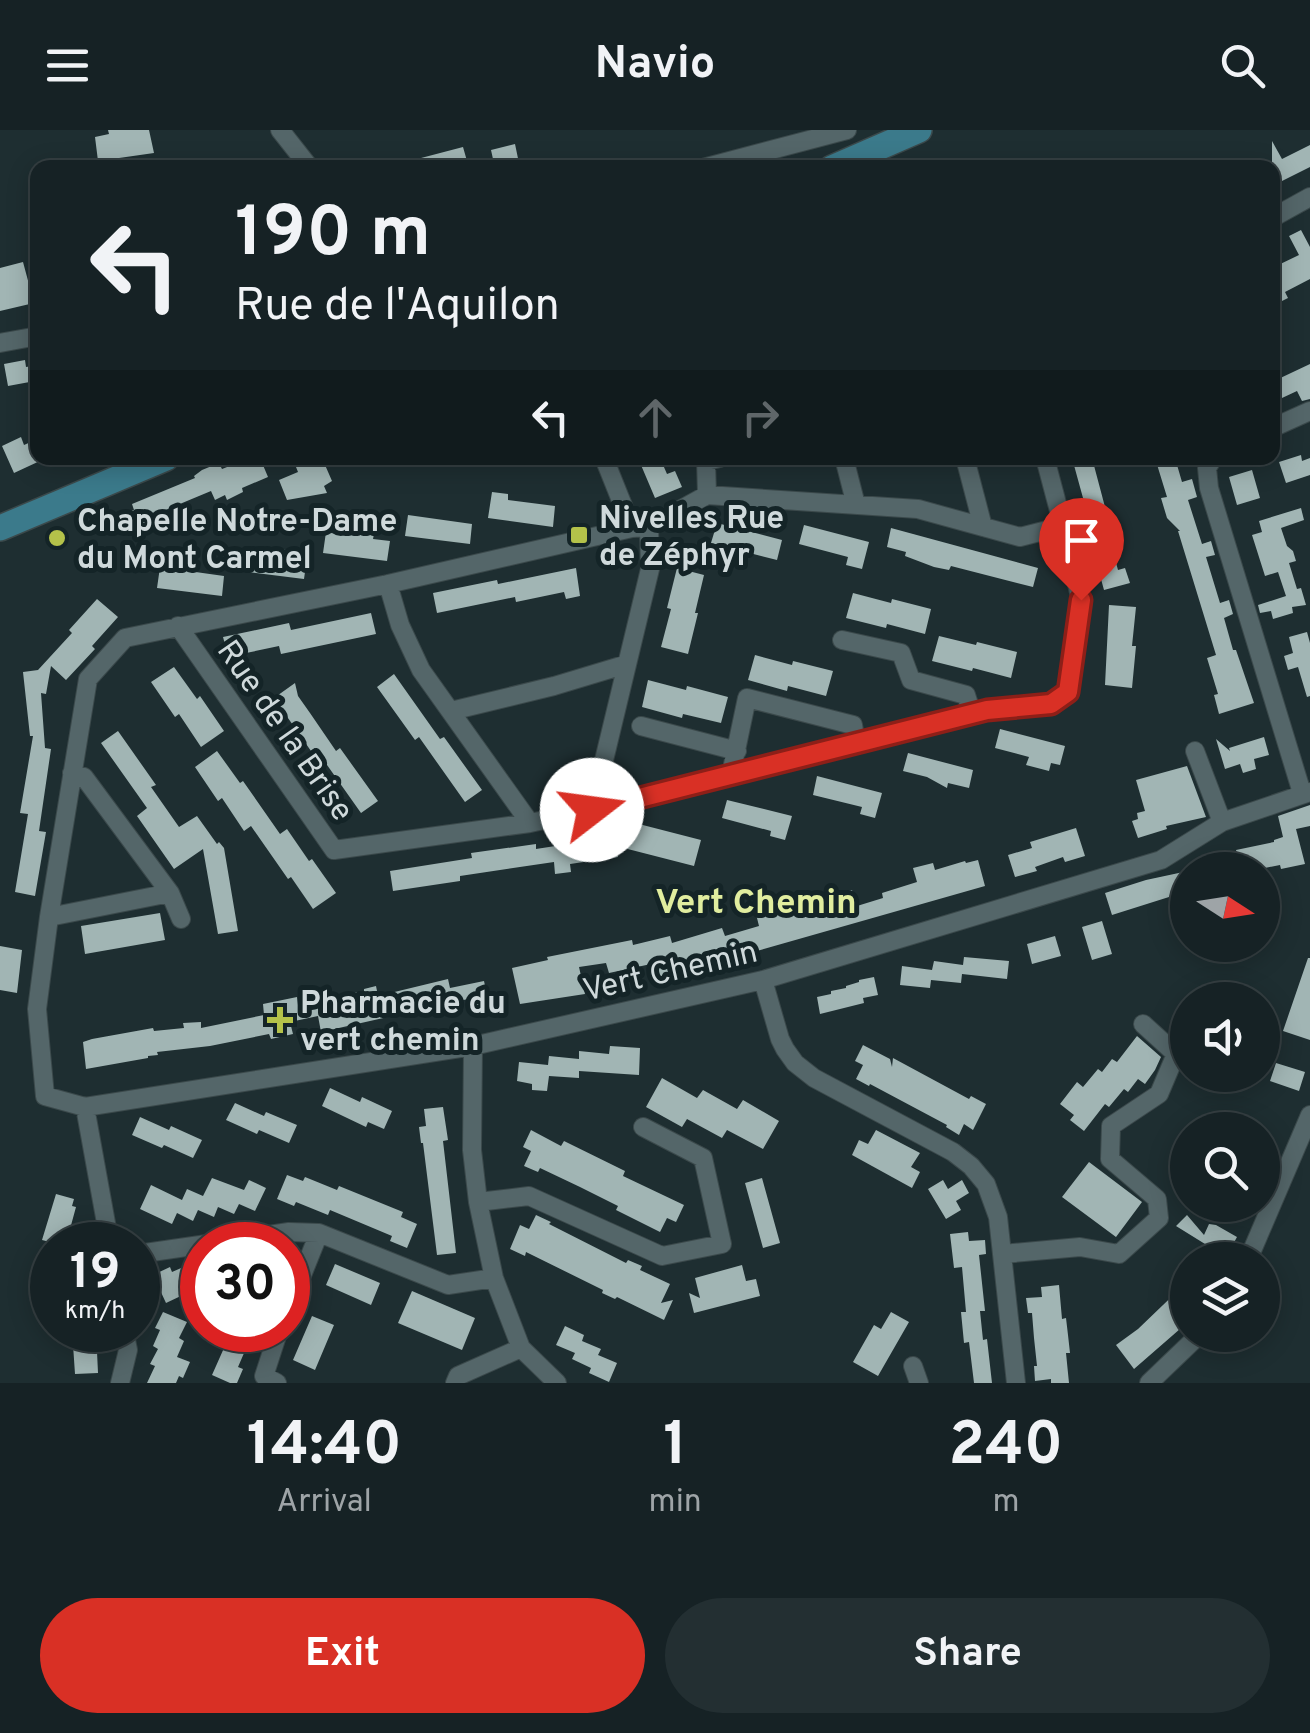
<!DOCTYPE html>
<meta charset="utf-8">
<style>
body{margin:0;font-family:Overpass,sans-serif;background:#232f32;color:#f1f3f6;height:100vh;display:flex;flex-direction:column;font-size:38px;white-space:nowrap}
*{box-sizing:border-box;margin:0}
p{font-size:32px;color:#9ea4a7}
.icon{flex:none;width:55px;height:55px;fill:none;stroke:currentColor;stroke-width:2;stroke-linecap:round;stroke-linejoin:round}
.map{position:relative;height:1253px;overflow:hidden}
.panel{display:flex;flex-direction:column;background:#162225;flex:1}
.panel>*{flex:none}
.guide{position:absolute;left:30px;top:30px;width:1250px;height:305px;border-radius:20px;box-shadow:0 5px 25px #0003,0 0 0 2px #353f42;background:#162225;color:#f1f3f6;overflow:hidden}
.needle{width:65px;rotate:102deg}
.fabs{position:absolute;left:1170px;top:722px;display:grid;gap:20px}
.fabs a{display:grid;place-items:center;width:110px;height:110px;border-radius:50%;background:#162225;box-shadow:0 5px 25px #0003,0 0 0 2px #353f42;font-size:50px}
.speed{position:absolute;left:30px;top:1092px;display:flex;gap:20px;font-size:50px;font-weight:700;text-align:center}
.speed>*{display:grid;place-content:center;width:130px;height:130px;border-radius:50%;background:#162225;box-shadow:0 5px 25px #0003,0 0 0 2px #353f42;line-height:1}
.speed small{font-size:25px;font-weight:400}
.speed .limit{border:15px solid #d22;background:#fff;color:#111}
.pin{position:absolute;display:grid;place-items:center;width:85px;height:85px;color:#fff;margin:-102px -42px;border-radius:50% 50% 50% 0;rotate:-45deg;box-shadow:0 0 10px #0007}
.pin .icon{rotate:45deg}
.me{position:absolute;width:110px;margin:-55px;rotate:75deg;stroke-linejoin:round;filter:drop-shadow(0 0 8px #0008)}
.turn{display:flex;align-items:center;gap:35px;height:210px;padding:0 40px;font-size:45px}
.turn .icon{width:130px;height:130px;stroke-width:2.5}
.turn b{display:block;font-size:70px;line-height:85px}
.lanes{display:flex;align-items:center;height:95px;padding:0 40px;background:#0003;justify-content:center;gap:50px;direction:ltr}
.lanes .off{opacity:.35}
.eta{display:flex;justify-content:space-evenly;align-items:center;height:170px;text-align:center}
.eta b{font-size:60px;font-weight:700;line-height:70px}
.cta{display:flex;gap:20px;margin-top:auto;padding:20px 40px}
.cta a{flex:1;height:115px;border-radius:60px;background:#d93025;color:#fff;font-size:40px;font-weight:700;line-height:115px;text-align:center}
.cta a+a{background:#232f32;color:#f1f3f6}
header{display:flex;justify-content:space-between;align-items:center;height:130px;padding:0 40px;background:#162225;font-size:45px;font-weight:700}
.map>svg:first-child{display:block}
.building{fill:#a1b5b4}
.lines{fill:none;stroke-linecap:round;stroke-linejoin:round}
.minor-casing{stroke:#3b494b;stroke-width:20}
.secondary-casing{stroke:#3b494b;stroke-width:28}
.minor{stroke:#546669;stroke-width:18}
.secondary{stroke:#3b7a8b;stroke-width:25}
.route-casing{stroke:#8d1f18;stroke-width:25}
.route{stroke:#d93025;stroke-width:18}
.poi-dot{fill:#b4c24a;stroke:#142427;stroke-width:4}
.labels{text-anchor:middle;stroke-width:10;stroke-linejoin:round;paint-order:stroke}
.poi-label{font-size:32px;font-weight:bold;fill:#cfd9db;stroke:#142427;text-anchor:start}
.street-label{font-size:32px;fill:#cfd9db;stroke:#142427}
.neighbourhood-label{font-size:35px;font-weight:bold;fill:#e1ed9f;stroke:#142427}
</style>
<header><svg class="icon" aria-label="menu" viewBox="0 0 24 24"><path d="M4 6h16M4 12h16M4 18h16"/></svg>Navio<svg class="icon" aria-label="search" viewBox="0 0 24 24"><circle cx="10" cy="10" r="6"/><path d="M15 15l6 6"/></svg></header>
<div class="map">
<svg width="1310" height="1253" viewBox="0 0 1310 1253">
<rect width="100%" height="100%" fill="#1e2e31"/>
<path class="building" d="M108 0H149L154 23 98 31 95 7 109 4Z
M1272 11 1282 29 1310 15V37L1272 56Z
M515 14 520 38H495L491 20Z
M463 17 469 38H403L402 33Z
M1301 100 1310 117V149L1285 162 1288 168 1272 176V138L1299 125 1289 106Z
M23 132 34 173 0 181V138Z
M25 230 26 237 32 236 35 251 8 256 4 234Z
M1310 234V269L1302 271 1297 261 1282 268 1274 251Z
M21 307 24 315 33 311 38 320V328L42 330 14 343 2 316Z
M1301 325 1302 331 1310 328V345L1286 353 1279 332Z
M250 328H260L268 347 242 358 243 362 227 370 225 365 215 370 211 361 151 386 154 394 139 400 135 401 126 383 134 380 132 374 195 348 194 346 202 340 219 333 222 339Z
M299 328H322L332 351 324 356 327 363 287 370 279 350 298 342 296 337 302 335Z
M638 328H660L667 344 675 341 682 357 655 368Z
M1072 328H1092L1105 377 1101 378 1118 440 1125 438 1130 453 1104 460 1087 398 1091 397Z
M1155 328H1175L1182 352 1192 349 1197 367 1188 370 1202 414 1211 411 1215 425 1206 427 1220 473 1229 470 1233 484 1224 488 1233 520H1236L1254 573 1219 584 1214 565 1218 564 1207 528 1216 525 1178 401H1180L1167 388 1161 368 1167 367Z
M1252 340 1260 368 1237 375 1229 347Z
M492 362 508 364V370L555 376 553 397 488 388Z
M1301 378 1304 390 1281 398 1287 416 1293 421 1296 431 1289 433 1297 459 1301 458 1306 475 1292 477 1293 483 1273 489 1271 481 1260 483 1258 475 1286 466 1278 442 1265 446 1252 405 1262 402 1259 391Z
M408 385 472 394 470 414 405 406Z
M360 392 376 394 373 409 390 411 387 431 323 423 326 402 342 405 344 396 359 398Z
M717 393 782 410 777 430 711 413Z
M804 395 869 412 862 439 846 435 848 427 799 414Z
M891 398 1038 438 1033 457 951 436 949 440 934 437 905 426 906 422 887 417Z
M275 419 287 420 300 428H307L304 449 240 441 242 420 274 424Z
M160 437 224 446 222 466 157 458Z
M576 438 580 466 566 469 564 462 516 472 515 467 437 483 433 463 497 450 498 454Z
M677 438 704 445 695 483H698L688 524 661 517 671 479 667 478Z
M853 463 891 473 892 469 931 479 925 504 887 494 886 498 846 488Z
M97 469 118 487 92 516 95 519 66 550 51 536 46 564 41 563 45 618 51 619 39 701 46 702 35 766 15 762 28 684 20 683 33 606H30L23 542 38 540 72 503 69 500Z
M1109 475 1136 477 1132 516H1136L1132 558 1105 555Z
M371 483 376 504 281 524 279 516 246 523 247 529 230 533 223 507 289 493 291 500Z
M1307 502 1310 513V566L1307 567 1298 537 1288 540 1284 526 1293 523 1289 507Z
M939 506 976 515 977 512 1017 522 1011 548 973 538 972 541 932 531Z
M755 525 792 535 793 531 833 541 826 566 788 556 787 561 748 550Z
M174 537 197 569 200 566 224 601 201 617 179 584 175 587 151 552Z
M394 544 440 609 444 607 482 660 465 672 419 607 415 610 377 557Z
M648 550 686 560 687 556 728 567 721 593 683 584 682 588 642 577Z
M295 553 298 566 310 583 336 621 340 618 378 671 361 683 315 618 311 621 274 568Z
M1000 599 1065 616 1060 635 1051 633 1049 641 1026 635 1029 627 995 618Z
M118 601 156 655 151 657 179 697 197 686 217 714 219 712 224 718 238 801 218 804 203 719 174 739 137 686 147 678 101 613Z
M1264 607 1269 625 1254 629 1256 639 1243 643 1240 634 1225 639 1216 609 1230 621 1229 618Z
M217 621 240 653 243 651 280 704 287 699 309 731 312 729 336 763 313 779 291 747 288 749 251 696 244 701 222 668 218 671 195 637Z
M908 623 973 640 969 658 948 653 947 658 927 647 903 641Z
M1187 636 1206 687 1166 696 1167 699 1138 708 1132 691 1138 689 1137 683 1145 681 1136 650Z
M817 646 882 663 875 688 860 684 862 677 813 665Z
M727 670 792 686 785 710 770 706 771 701 722 688Z
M1310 675V696L1296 699 1305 734 1281 739 1280 735 1255 740H1241L1236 720 1274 712V710L1283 707 1278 686Z
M635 693 701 710 694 736 616 716 618 727 570 734 571 742 555 744 554 732 460 746V751L393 761 390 741 472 728 471 723 536 714V719L633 704Z
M1076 698 1085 726 1065 732 1063 727 1035 737 1037 741 1015 747 1008 725 1032 718 1030 712Z
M978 730 985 756 655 850 651 834 609 843 606 833 579 837 585 864 520 874 512 838 548 830 547 827 632 810 633 815 670 806 672 813 722 798 725 806 759 796 756 784 777 777 779 785 826 772 825 768 852 760 857 776 883 768 882 763 917 752 913 738 933 733 935 740 965 731 966 733Z
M1188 741V791L1169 767 1112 785 1105 763 1146 750Z
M160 783 165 810 85 824 81 796Z
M1102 791 1112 824 1092 830 1082 797Z
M1055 806 1061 826 1032 834 1027 814Z
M0 816 22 820 17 863 0 860Z
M964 827 1009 831 1007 849 962 844 961 853 931 850 930 858 900 855 902 836 932 840 934 831 963 835Z
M1308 828H1310V910L1283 901Z
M874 847 878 865 863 868 864 873 820 884 817 867 831 864V861L846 858V856L859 852V850Z
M448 849 450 858 484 851 490 879 471 884 468 869 321 902 318 886 290 892 293 904 271 909 269 904 210 916 157 922 158 925 148 926V928L86 939 83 912 92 909 153 898 154 901 184 898 183 893 201 892V898L264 885 263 874 297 867 298 875 364 861V859L376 856 378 866Z
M1137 906 1161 927 1155 940 1145 954 1138 949 1128 962 1124 959 1109 977 1105 974 1084 1001 1070 990 1074 985 1060 974 1077 952 1083 957 1098 939 1102 942 1112 929 1117 932Z
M863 915 890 929 892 937 893 928 969 969 971 966 986 974 973 1000 964 994 959 1005 946 997 947 995 870 954 869 956 856 949 863 935 855 931Z
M610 916 640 918 639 945 579 941V948L549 946 547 961 532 960V954L517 951 519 932 548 935 549 926 579 929V921L609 924Z
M1276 933 1305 942 1299 961 1270 951Z
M662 948 697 968 703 960 737 979 743 970 779 991 763 1019 727 1000 722 1008 687 989 682 997 646 977Z
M330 958 360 972 362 967 392 981 384 999 368 992 366 997 322 976Z
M235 973 264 986 266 982 297 995 289 1013 259 1000 257 1004 226 990Z
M443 977 448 1010 443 1011 456 1123 437 1125 423 1013H421L419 997 426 996 424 979Z
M140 987 169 1000 171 996 202 1010 193 1028 164 1015 162 1018 132 1005Z
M531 1000 561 1016 564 1011 625 1041 623 1046 684 1075 676 1092 667 1088 660 1102 616 1080 618 1076 580 1057 540 1038 538 1042 524 1036 531 1021 523 1017Z
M876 1000 920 1023 911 1037 920 1042 912 1058 852 1025 859 1010 868 1014Z
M1089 1032 1142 1072 1116 1107 1062 1067Z
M287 1045 303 1051 305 1047 337 1060 339 1056 403 1082 401 1087 417 1094 407 1118 390 1111 392 1106 330 1080 328 1085 296 1072 294 1076 277 1069Z
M212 1048 244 1060 249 1050 266 1058 255 1081 239 1074 234 1084 218 1077 214 1087 198 1080 193 1091 177 1083 172 1094 140 1079 151 1055 182 1070 187 1059 203 1066Z
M762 1048 780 1113 763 1118 745 1053Z
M943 1050 948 1059 962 1050 969 1063 956 1071 961 1080 946 1089 928 1059Z
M56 1064 74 1069 72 1076 76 1077 67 1110 63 1108 61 1115 42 1110Z
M536 1085 551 1092 549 1094 626 1133 628 1130 642 1136 640 1140 670 1154 661 1173 673 1170 664 1190 617 1167 615 1169 602 1163 603 1160 526 1122 525 1126 510 1119 520 1095 529 1099Z
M1187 1085 1204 1105 1209 1094 1216 1095 1237 1107 1226 1127 1176 1096Z
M968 1102 969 1111 985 1110 986 1124 979 1125 985 1181H980L983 1210 987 1209 992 1253H974L969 1212 964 1213 961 1182H966L962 1137 954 1138 950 1104Z
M202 1133V1156L166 1173 153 1145 170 1137 172 1142 188 1135 190 1139Z
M335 1134 380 1153 371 1175 326 1155Z
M742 1135 746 1151 756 1149 760 1166 694 1183 689 1163 700 1168 695 1148Z
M1188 1151V1192L1134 1239 1116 1215 1138 1199Z
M1059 1155 1062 1189 1066 1188 1068 1205 1070 1223H1066L1069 1253H1051V1249L1035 1251 1034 1236H1037L1034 1208 1032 1183H1028L1026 1168 1042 1167 1041 1157Z
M412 1161 475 1188 462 1220 398 1193Z
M163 1182 187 1192 179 1208 184 1211 177 1227 190 1232 183 1248 179 1246 176 1253H147L155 1236 150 1234 158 1219 153 1216 160 1200 155 1198Z
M891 1182 909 1192 878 1246 853 1232 874 1195 881 1199Z
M312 1186 334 1195 315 1240 293 1230Z
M565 1196 584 1205 582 1211 601 1219 598 1225 617 1233 609 1252 589 1243 591 1238 572 1229 575 1223 556 1215Z
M72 1200H96L98 1243 75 1244Z
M232 1200H254L238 1237 243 1239 237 1253H230L212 1245Z"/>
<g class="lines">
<defs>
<path id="minor" d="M280 0 310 38
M703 38 847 0
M1272 88 1310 67
M0 213 38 206
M1272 298 1310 281
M604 328 632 398
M844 328 856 375
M965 328 983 397
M1045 328 1063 396
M1213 328 1207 338 1209 358 1302 663
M707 365 706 331 720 328
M388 454 400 495 421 540 530 693
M178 496 334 720 530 693 592 680 987 580 1051 574 1068 562 1081 471 1063 396 1020 407 918 379 707 365 649 397
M842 510 901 523 911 550 966 565 972 584
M451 581 554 556 627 534
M641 596 737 621
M1195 621 1222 692
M72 643 84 647 170 763 181 789
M731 644 747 568 853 595 856 612
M592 680 650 439 649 397 632 398 388 454 125 508 88 549 49 787 37 879 45 966 85 977 473 916 763 850 1161 730 1222 692 1310 662
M49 787 170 763
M763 850 780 909 785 919 795 933 814 948 953 1022 971 1036 986 1054 998 1087 1016 1253
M473 916 472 1020 478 1072 494 1148 521 1218 557 1253
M85 977 110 1115
M478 1072 529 1066 662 1126 722 1114 703 1028 643 997
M138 1124 289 1102 319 1103 448 1155 494 1148
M1003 1124 1080 1117 1119 1124 1159 1088 1157 1069 1110 1029 1111 996 1159 964 1176 924 1143 894
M1248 1130 1310 985
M288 1180 319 1103
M913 1236 919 1253
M120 1253 128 1220 124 1200
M277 1253 264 1246 279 1200
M455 1253 458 1246 521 1218
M1149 1253 1199 1205"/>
<path id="secondary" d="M832 38 919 0
M0 398 166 328"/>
</defs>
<use href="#minor" class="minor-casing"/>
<use href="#secondary" class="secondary-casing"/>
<use href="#minor" class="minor"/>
<use href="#secondary" class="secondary"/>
</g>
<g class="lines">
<defs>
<path id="route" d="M592 680 987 580 1051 574 1068 562 1081 470"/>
</defs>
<use href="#route" class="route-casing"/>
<use href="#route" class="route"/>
</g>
<g class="poi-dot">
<rect x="569" y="395" width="20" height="20" rx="5"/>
<circle cx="57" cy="408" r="10"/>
<path d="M275 875h10v10h10v10h-10v10h-10v-10h-10v-10h10z"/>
</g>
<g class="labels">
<g class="poi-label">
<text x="599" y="398">Nivelles Rue<tspan x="599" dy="37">de Zéphyr</tspan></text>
<text x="77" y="401">Chapelle Notre-Dame<tspan x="77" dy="37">du Mont Carmel</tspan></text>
<text x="300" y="883">Pharmacie du<tspan x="300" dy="37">vert chemin</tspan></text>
</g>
<g class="street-label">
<text transform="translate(286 600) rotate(55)" y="11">Rue de la Brise</text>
<text transform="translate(670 840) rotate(-13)" y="11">Vert Chemin</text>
</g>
<g class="neighbourhood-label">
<text x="756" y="783">Vert Chemin</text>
</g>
</g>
</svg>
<div class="fabs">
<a><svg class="needle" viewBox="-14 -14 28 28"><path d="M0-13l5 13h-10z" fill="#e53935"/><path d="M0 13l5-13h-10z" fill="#9ea4a7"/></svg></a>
<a><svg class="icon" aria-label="sound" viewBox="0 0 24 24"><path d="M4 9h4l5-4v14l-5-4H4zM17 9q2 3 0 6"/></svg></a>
<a><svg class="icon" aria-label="search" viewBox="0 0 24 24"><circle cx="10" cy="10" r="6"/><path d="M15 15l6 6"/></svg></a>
<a><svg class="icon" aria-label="layers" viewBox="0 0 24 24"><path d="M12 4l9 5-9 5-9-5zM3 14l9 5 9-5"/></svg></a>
</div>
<div class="speed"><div>19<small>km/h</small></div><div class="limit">30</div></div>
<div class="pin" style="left:1081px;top:470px;background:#d93025"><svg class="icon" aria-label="arrive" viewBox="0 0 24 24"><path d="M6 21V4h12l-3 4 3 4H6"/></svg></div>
<svg class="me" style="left:592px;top:680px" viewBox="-20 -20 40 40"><circle r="19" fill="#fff"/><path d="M0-13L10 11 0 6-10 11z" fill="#d93025"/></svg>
<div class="guide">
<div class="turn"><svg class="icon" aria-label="left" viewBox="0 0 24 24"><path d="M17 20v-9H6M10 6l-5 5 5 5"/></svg><div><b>190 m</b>Rue de l'Aquilon</div></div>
<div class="lanes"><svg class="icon" aria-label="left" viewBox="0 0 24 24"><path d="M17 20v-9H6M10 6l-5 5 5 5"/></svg><svg class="icon off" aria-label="ahead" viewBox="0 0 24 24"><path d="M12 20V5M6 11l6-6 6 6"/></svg><svg class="icon off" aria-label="right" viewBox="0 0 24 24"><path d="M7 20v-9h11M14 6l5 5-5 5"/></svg></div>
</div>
</div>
<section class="panel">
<div class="eta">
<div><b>14:40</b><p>Arrival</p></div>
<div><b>1</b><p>min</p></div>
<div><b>240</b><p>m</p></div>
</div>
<div class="cta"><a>Exit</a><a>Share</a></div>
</section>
